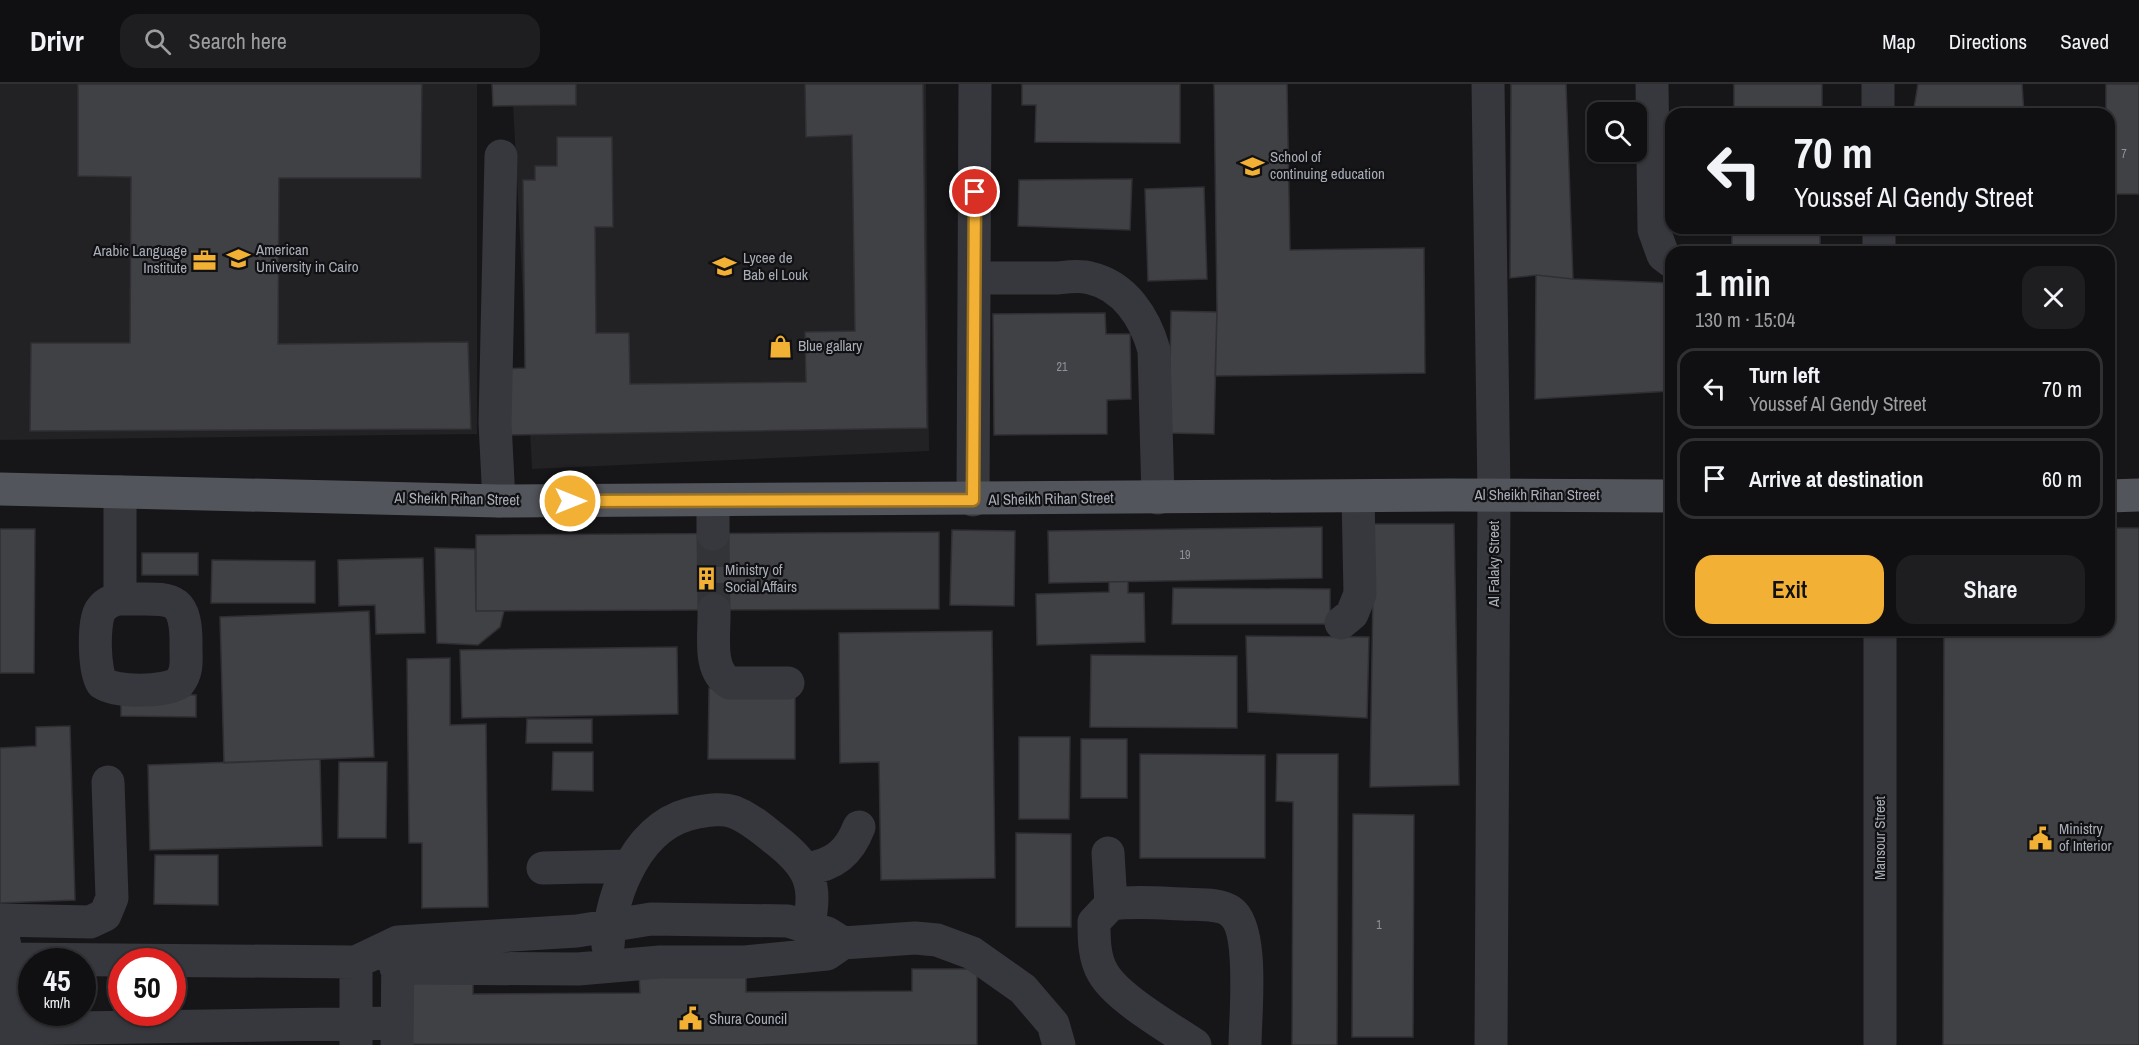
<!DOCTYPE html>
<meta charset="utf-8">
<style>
body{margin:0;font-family:"Archivo Narrow",sans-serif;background:#1e1e20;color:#f1f3f6;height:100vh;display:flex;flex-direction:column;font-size:22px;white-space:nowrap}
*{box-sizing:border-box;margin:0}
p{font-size:20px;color:#9c9d9f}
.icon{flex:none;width:33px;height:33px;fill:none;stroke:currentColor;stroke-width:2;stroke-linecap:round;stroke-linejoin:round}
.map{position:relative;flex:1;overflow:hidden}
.side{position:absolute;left:1665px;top:162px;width:450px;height:390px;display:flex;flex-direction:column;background:#101012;border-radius:18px;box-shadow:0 2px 4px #0004,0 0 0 2px #303032}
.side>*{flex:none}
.hud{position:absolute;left:1665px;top:24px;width:450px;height:126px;border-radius:18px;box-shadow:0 2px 4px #0004,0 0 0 2px #303032;background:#101012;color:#f1f3f6;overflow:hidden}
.fabs{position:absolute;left:1587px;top:18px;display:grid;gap:12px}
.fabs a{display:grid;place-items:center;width:60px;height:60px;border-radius:12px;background:#101012;box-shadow:0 2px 4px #0004,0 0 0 2px #303032;font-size:30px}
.speed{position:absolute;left:18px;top:864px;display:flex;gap:12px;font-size:30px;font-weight:700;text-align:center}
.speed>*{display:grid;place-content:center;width:78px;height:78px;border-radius:50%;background:#101012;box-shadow:0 2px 4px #0004,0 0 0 2px #303032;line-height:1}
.speed small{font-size:15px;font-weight:400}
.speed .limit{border:9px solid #d22;background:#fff;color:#111}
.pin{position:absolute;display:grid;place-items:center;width:51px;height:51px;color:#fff;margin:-26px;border:3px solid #fff;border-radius:50%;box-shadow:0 2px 6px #0007}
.me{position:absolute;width:66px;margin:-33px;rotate:90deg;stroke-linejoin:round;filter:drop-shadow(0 0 4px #0008)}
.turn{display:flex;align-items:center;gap:21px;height:126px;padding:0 30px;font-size:27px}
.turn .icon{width:78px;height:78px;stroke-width:2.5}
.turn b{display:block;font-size:42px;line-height:51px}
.round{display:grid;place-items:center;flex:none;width:63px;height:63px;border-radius:18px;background:#1e1e20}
.headline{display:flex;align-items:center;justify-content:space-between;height:102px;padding:0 30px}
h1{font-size:36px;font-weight:600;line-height:45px}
.action{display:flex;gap:12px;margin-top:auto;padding:12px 30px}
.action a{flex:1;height:69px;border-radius:18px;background:#f2b134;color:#111;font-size:24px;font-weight:600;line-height:69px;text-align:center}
.action a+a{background:#1e1e20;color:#f1f3f6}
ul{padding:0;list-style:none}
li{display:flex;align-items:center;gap:18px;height:81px;margin:0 12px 9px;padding:0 18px;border:3px solid #303032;border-radius:18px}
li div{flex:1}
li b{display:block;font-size:22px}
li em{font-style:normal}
header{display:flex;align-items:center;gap:36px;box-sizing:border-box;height:84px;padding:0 30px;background:#101012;border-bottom:2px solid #303032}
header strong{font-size:28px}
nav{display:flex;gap:33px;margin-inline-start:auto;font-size:21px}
.search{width:420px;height:54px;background:#1e1e20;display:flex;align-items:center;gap:15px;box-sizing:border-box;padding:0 21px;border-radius:18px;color:#9c9d9f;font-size:22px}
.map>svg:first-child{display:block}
.built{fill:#222225}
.building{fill:#404145;stroke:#303034;stroke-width:1.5}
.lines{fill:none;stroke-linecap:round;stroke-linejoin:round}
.minor-tunnel{stroke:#333438;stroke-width:33;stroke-dasharray:33 16;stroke-linecap:butt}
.minor{stroke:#37383d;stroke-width:33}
.major{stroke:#53555c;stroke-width:33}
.route-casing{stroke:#9d7322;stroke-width:15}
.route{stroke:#f2b134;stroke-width:10}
.labels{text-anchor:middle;stroke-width:4.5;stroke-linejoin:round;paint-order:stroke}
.number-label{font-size:12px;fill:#8e929b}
.poi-label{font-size:15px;fill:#a8adb8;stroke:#111113;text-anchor:start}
.street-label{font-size:15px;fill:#a8adb8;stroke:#111113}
</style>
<header>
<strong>Drivr</strong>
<div class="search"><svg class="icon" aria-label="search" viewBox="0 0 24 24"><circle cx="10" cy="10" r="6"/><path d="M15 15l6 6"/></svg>Search here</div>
<nav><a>Map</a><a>Directions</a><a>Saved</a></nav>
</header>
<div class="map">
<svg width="2139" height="961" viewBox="0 0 2139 961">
<rect width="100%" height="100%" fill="#161618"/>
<path class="built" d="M0 0H477V350L0 356Z
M512 0H926L929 367 532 385Z"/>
<path class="building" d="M78 0H422L421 94H279L278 260 468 258 471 345 30 347 31 259H130L131 93 78 92Z
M492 0H576V21L493 22Z
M805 0H923L927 344 503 351 502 285 525 284 523 96H535V82H557V53H612L613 143H595L596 249H629L630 300 806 298 805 248 855 247 852 51 806 53Z
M1022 0H1180V59L1035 58 1036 21H1022Z
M1214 0H1287L1290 166 1424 164 1425 289 1215 292 1217 228Z
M1511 0H1566L1573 195 1536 191 1510 194Z
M1734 0H1822V30H1734Z
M1918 0H2022L2024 30H1913Z
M2106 0H2139V110H2109V30H2106Z
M1132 95 1130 146 1018 142 1019 96Z
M1204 103 1207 195 1148 197 1145 105Z
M1732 144H1820V164L1732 167Z
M2021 164V168H1973V165Z
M1536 191 1573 195 1671 199V307L1535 315Z
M1171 227 1217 228 1214 350 1169 349Z
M1105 229 1106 250H1130L1131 315 1107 316V350L994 351 993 230Z
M1374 440H1454L1459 701 1370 703Z
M1322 443V494L1049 499 1048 447Z
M2109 444H2139V961H1943L1944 546H2109Z
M0 445H35L34 589H0Z
M952 446 1015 447 1014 522 950 521Z
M939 448V525L476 527V451Z
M435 464 475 465 476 527H504L500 543 478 561 437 559Z
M142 469H198V491H142Z
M423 474 425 549 376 550 375 521 339 522 338 476Z
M212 476 315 477V519H211Z
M1109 498H1128V509H1144L1145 558 1037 561 1036 510 1109 508Z
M1173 504 1330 505V540H1172Z
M369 527 374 673 224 679 220 533Z
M992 547 995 794 881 796 879 678 840 679 839 549Z
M1246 552 1369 553 1367 634 1248 628Z
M677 563 678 630 462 634 460 566Z
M1091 571 1237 572V644L1090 643Z
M450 574V641L486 640 488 823 422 824V759H409L407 575Z
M709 604H795V675H708Z
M121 610 196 611V633L121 632Z
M527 635H592V659H526Z
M70 642 75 816 0 819V664L36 662V643Z
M1019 653H1070L1069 735H1019Z
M1081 655H1127V714H1081Z
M553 668H593V707L552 706Z
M1140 670 1265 671V774H1140Z
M1277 670H1338L1337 961H1292L1293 718 1276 717Z
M320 675 322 762 150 766 148 681Z
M339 678H387L386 754H338Z
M1353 730 1414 731 1413 953H1352Z
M1016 749 1071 750V843H1016Z
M155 771H218V821L154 820Z
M912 885H977V961L405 960V891L473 890V910L640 909 639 890 746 889V908L912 907Z"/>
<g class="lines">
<path class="minor-tunnel" d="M713 450 714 526"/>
<path class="minor" d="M1488 0 1494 411 1491 961
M1652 0 1654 146 1663 171 1671 177
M1878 0V30
M1879 144V168
M974 194C1002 194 1030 194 1057 194 1067 193 1080 191 1090 194 1125 202 1145 234 1154 266L1158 414
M120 408V515
M973 416 975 0
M499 417 495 339 501 72
M713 417V450
M120 515C168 516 187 506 186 563 186 576 188 588 179 599 164 608 117 609 102 599 94 587 93 540 100 527 105 519 112 516 120 515Z
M714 526C715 549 707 587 730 599H788
M1341 539 1352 530 1360 510 1358 412
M1108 769 1111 820
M543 784 629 782
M806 785C834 781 849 769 859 743
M0 836 90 838 105 831 112 814 108 698
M3 853 8 875 9 961
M608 862C611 808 638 738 698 728 710 726 722 724 734 728 750 734 762 745 776 756 808 781 819 800 808 842
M8 875 356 878 398 858 577 847 651 835 788 837 827 849 843 859
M356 878V961
M396 884 578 885 660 878H745L827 870 843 859 915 854 937 856 972 869 1023 905 1053 940 1059 961
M9 945 397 939
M397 961 398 863
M1195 961C1170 944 1117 914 1103 889 1094 874 1094 855 1094 838L1111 820C1135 817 1159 819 1184 820 1198 821 1218 819 1230 827 1255 843 1245 933 1245 961
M1880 961V546"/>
<path class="major" d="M0 405 499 417 1449 411 1671 412
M2109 412 2139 411"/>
</g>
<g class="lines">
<defs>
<path id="route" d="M570 417 973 416 975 108"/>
</defs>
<use href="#route" class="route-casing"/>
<use href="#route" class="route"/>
</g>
<defs>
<symbol id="university-bare" viewBox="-9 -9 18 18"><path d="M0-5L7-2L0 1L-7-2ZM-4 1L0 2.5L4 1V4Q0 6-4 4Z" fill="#f2b134" stroke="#111113" stroke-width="2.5" paint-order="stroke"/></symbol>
<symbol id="office-bare" viewBox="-9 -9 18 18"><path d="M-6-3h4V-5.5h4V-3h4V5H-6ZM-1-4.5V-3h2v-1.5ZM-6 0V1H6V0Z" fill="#f2b134" stroke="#111113" stroke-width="2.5" paint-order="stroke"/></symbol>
<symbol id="school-bare" viewBox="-9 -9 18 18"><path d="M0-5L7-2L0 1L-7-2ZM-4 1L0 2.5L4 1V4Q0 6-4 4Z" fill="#f2b134" stroke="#111113" stroke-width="2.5" paint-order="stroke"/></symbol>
<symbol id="shop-bare" viewBox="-9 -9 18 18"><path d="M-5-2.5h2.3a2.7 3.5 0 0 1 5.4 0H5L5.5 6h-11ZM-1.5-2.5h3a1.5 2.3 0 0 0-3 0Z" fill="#f2b134" stroke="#111113" stroke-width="2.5" paint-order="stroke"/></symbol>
<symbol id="building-bare" viewBox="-9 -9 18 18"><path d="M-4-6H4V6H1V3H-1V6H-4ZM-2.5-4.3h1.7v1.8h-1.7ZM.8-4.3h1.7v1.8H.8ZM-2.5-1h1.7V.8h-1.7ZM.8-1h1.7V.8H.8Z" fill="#f2b134" stroke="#111113" stroke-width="2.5" paint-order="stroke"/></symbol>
<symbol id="civic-bare" viewBox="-9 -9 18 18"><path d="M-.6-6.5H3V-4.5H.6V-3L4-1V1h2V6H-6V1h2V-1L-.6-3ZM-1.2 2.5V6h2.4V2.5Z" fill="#f2b134" stroke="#111113" stroke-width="2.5" paint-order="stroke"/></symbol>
</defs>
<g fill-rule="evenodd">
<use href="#university-bare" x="1236" y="66" width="33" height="33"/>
<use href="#university-bare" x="222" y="158" width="33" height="33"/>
<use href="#office-bare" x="188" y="160" width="33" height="33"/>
<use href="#school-bare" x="708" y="166" width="33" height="33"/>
<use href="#shop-bare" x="764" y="246" width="33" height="33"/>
<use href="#building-bare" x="690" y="478" width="33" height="33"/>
<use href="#civic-bare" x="2024" y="738" width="33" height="33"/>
<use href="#civic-bare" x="674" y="918" width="33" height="33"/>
</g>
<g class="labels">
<g class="number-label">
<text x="2124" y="74">7</text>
<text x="1062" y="287">21</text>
<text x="1185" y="475">19</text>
<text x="1379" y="845">1</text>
</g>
<g class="poi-label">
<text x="1270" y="78">School of<tspan x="1270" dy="17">continuing education</tspan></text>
<text x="256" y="171">American<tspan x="256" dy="17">University in Cairo</tspan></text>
<text x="187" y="172" text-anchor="end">Arabic Language<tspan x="187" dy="17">Institute</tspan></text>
<text x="743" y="179">Lycee de<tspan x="743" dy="17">Bab el Louk</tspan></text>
<text x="798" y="267">Blue gallary</text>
<text x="725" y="491">Ministry of<tspan x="725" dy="17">Social Affairs</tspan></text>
<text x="2059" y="750">Ministry<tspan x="2059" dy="17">of Interior</tspan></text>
<text x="709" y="940">Shura Council</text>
</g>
<g class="street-label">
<text x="1537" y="416">Al Sheikh Rihan Street</text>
<text transform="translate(457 415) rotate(1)" y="5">Al Sheikh Rihan Street</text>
<text transform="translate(1051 415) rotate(-1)" y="5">Al Sheikh Rihan Street</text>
<text transform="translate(1494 480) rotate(-90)" y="5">Al Falaky Street</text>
<text transform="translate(1880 754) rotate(-90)" y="5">Mansour Street</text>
</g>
</g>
</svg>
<div class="fabs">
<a><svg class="icon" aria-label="search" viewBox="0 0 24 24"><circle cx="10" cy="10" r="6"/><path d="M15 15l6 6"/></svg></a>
</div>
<div class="speed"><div>45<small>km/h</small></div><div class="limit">50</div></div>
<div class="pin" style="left:975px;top:108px;background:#d93025"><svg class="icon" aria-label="arrive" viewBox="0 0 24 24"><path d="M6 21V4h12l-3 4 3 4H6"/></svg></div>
<svg class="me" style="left:570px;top:417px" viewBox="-20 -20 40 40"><circle r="17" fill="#f2b134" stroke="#fff" stroke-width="3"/><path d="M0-11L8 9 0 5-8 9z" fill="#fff"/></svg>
<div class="hud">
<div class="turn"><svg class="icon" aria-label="left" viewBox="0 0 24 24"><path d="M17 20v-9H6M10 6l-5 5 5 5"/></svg><div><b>70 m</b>Youssef Al Gendy Street</div></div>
</div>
<section class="side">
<div class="headline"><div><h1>1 min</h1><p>130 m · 15:04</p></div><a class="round"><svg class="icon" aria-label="close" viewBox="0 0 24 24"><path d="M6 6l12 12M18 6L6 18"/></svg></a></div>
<ul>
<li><svg class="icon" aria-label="left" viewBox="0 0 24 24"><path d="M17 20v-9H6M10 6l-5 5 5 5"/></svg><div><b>Turn left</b><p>Youssef Al Gendy Street</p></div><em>70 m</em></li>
<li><svg class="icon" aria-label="arrive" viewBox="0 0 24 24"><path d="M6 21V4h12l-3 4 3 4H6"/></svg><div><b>Arrive at destination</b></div><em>60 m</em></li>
</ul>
<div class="action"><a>Exit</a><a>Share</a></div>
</section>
</div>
